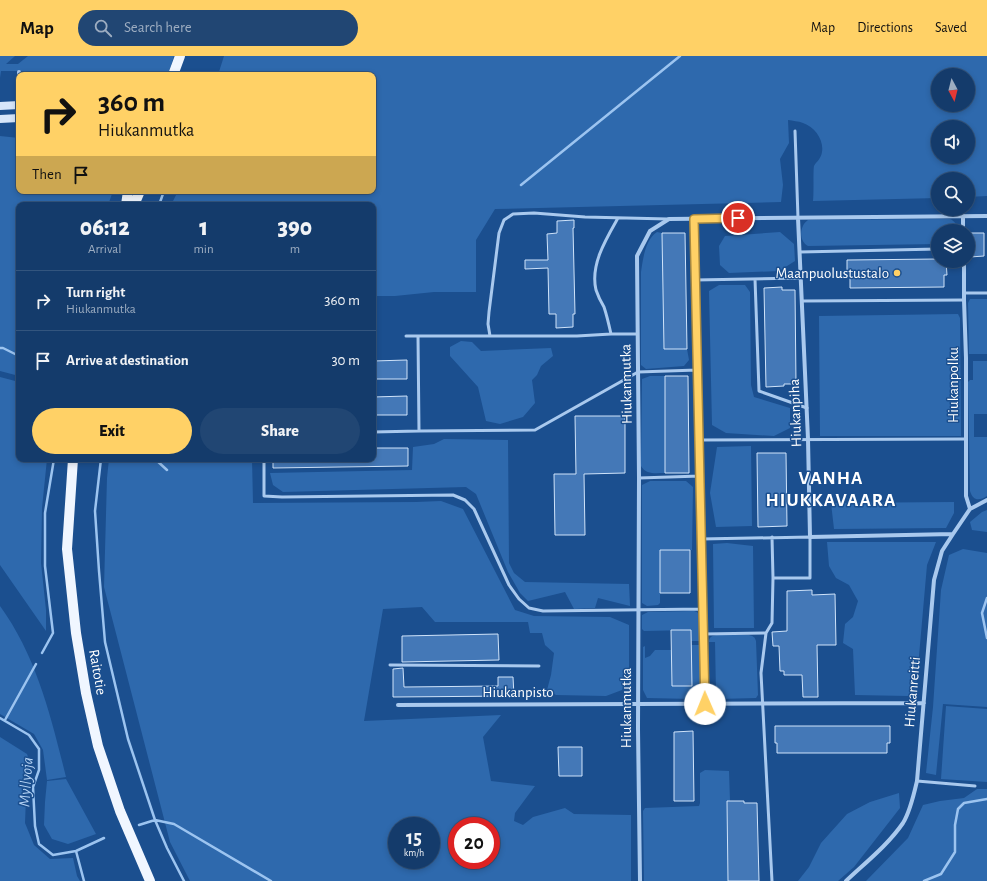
<!DOCTYPE html>
<style>
body{margin:0;font-family:"Alegreya Sans",sans-serif;background:#214673;color:#f1f3f6;height:100vh;display:flex;flex-direction:column;font-size:15px;white-space:nowrap}
*{box-sizing:border-box;margin:0}
p{font-size:13px;color:#9dadc1}
.icon{flex:none;width:22px;height:22px;fill:none;stroke:currentColor;stroke-width:2;stroke-linecap:round;stroke-linejoin:round}
.map{position:relative;flex:1;overflow:hidden}
.panel{position:absolute;left:16px;top:146px;width:360px;height:260px;display:flex;flex-direction:column;background:#143b6b;border-radius:8px;box-shadow:0 2px 6px #0003,0 0 0 1px #33557e}
.panel>*{flex:none}
.hud{position:absolute;left:16px;top:16px;width:360px;height:122px;border-radius:8px;box-shadow:0 2px 6px #0003,0 0 0 1px #33557e;background:#ffd166;color:#111;overflow:hidden}
.needle{width:26px;rotate:173deg}
.controls{position:absolute;left:931px;top:12px;display:grid;gap:8px}
.controls a{display:grid;place-items:center;width:44px;height:44px;border-radius:50%;background:#143b6b;box-shadow:0 2px 6px #0003,0 0 0 1px #33557e;font-size:20px}
.speed{position:absolute;left:388px;top:761px;display:flex;gap:8px;font-size:20px;font-weight:700;text-align:center}
.speed>*{display:grid;place-content:center;width:52px;height:52px;border-radius:50%;background:#143b6b;box-shadow:0 2px 6px #0003,0 0 0 1px #33557e;line-height:1}
.speed small{font-size:10px;font-weight:400}
.speed .limit{border:6px solid #d22;background:#fff;color:#111}
.pin{position:absolute;display:grid;place-items:center;width:34px;height:34px;color:#fff;margin:-17px;border:2px solid #fff;border-radius:50%;box-shadow:0 1px 4px #0007}
.me{position:absolute;width:44px;margin:-22px;rotate:359deg;stroke-linejoin:round;filter:drop-shadow(0 0 3px #0008)}
.turn{display:flex;align-items:center;gap:14px;height:84px;padding:0 16px;font-size:18px}
.turn .icon{width:52px;height:52px;stroke-width:2.5}
.turn b{display:block;font-size:28px;line-height:34px}
.then{display:flex;align-items:center;height:38px;padding:0 16px;background:#0003;gap:8px;font-size:15px}
.eta{display:flex;justify-content:space-evenly;align-items:center;height:68px;text-align:center}
.eta b{font-size:24px;font-weight:800;line-height:28px}
.primary-button{display:flex;gap:8px;margin-top:auto;padding:8px 16px}
.primary-button a{flex:1;height:46px;border-radius:24px;background:#ffd166;color:#111;font-size:16px;font-weight:800;line-height:46px;text-align:center}
.primary-button a+a{background:#214673;color:#f1f3f6}
ul{padding:0;list-style:none}
li{display:flex;align-items:center;gap:12px;height:60px;padding:0 16px;border-top:1px solid #33557e}
li div{flex:1}
li b{display:block;font-size:15px}
li em{font-style:normal}
header{display:flex;align-items:center;gap:24px;box-sizing:border-box;height:56px;padding:0 20px;background:#ffd166;color:#111}
header strong{font-size:19px}
nav{display:flex;gap:22px;margin-inline-start:auto;font-size:14px}
.search{width:280px;height:36px;background:#214673;display:flex;align-items:center;gap:10px;box-sizing:border-box;padding:0 14px;border-radius:22px;color:#9dadc1;font-size:15px}
.map>svg:first-child{display:block}
.green{fill:#2e69ad;fill-rule:evenodd}
.lines{fill:none;stroke-linecap:round;stroke-linejoin:round}
.stream{stroke:#9cc4f0;stroke-width:2.5}
.building{fill:#4478b7;stroke:#cfe3fa}
.lane{stroke:#a9c9ee;stroke-width:3}
.street{stroke:#a9c9ee;stroke-width:4}
.secondary{stroke:#d6e6fa;stroke-width:8}
.primary{stroke:#f0f6ff;stroke-width:10}
.route-casing{stroke:#a68842;stroke-width:10}
.route{stroke:#ffd166;stroke-width:7}
.poi-dot{fill:#ffd166;stroke:#1b4f8f;stroke-width:1.5}
.labels{text-anchor:middle;stroke-width:3;stroke-linejoin:round;paint-order:stroke}
.poi-label{font-size:15px;fill:#fff;stroke:#1b4f8f;text-anchor:end}
.street-label{font-size:15px;fill:#fff;stroke:#1b4f8f}
.water-label{font-size:16px;font-style:italic;fill:#b5d3f5;stroke:#1b4f8f}
.district-label{font-size:19px;font-weight:bold;letter-spacing:1px;fill:#fff;stroke:#1b4f8f}
</style>
<header>
<strong>Map</strong>
<div class="search"><svg class="icon" aria-label="search" viewBox="0 0 24 24"><circle cx="10" cy="10" r="6"/><path d="M15 15l6 6"/></svg>Search here</div>
<nav><a>Map</a><a>Directions</a><a>Saved</a></nav>
</header>
<div class="map">
<svg width="987" height="825" viewBox="0 0 987 825">
<rect width="100%" height="100%" fill="#1b4f8f"/>
<path class="green" d="M0 0H15L6 8H18L28 0H174L168 19H34V15H1L0 22Z
M224 0H987V140L968 141V123H938V142L813 145C814 138 813 114 814 110 816 106 821 103 822 96 824 84 815 71 803 67 798 65 793 65 788 64L789 87 780 103 783 129 781 146 495 153 476 184V236H434L395 240H373V149H171L177 137 186 135H373V19H218ZM938 19H968V49H938ZM938 71H968V101H938Z
M0 80 19 82V135H110L112 138 108 149H19V320L0 315Z
M950 163C955 165 957 169 957 175H938V188L808 190C798 185 800 169 808 164Z
M657 176 662 177 664 293H687L689 304 684 310 646 313 641 309V216C643 203 645 184 657 176Z
M780 176 794 188 795 205 779 215 729 217 720 209 719 190 725 180Z
M719 229H745L750 236 751 329 754 341 790 352V372L774 380 726 377 712 369 709 235Z
M970 243H987V298H969L968 247Z
M958 258 960 262 961 380H820L819 260Z
M461 285 472 286 481 295 551 292 553 300 541 310 537 319 532 324 535 347 523 361 500 368 486 365 478 331 450 300V291Z
M973 305H987V358H974V381H987V440C979 445 973 445 970 435L968 326 970 324H973Z
M650 320H665V417C656 417 646 419 641 410L642 323Z
M0 321 19 326V403H47L42 452 41 507 46 554V575L0 509Z
M444 383 508 384 509 507 514 517 525 526 629 528 630 550 598 542 595 552 574 553 565 536 528 545 520 537 508 516 476 438 466 431 283 436 273 429 270 417 412 414 413 391 434 388Z
M751 390 752 470 716 471 710 437 717 391Z
M109 403H252L253 447 416 446 441 445 463 453 515 554 534 560 610 561 629 569V621L622 634 606 640 556 639 547 634 551 619 554 597 545 589 542 577H530L528 566H435L422 551 383 553 364 665 501 659 483 681 491 725 535 730 515 757 514 765 523 769 533 761 565 752 574 758 631 759V825H190L170 786 104 531 107 422ZM397 770H431V804H397ZM457 770H491V804H457Z
M650 425H686L693 431 692 494H660V547L658 549 647 550 642 547V429Z
M954 446V457L946 472 834 473 831 447Z
M987 454V476L972 474 970 466 982 456Z
M827 486H936L927 509 916 634 908 640 855 639 853 593 843 587 845 568 853 561 858 545 849 529 836 522 829 510Z
M727 487 753 490 754 572H714L713 488Z
M963 493 987 497V651L943 648 936 719 926 717 933 651 941 534 949 499Z
M0 550C37 601 51 661 66 721L47 724 43 694 34 678 0 658Z
M694 555 697 556 700 560V585H691V574L644 575 642 573V559L648 556Z
M716 579H749C753 580 755 581 756 585L758 639 756 642 718 643 714 642 711 638V637H716L715 586H709C709 581 712 580 716 579Z
M691 589H700L701 634C700 639 698 641 694 643L647 642 643 634V591L645 590V602L650 600 655 594H671L672 630H691Z
M946 650 987 653V726L941 723Z
M0 681 27 698 31 710 26 742 25 767 34 789 50 803 73 802 77 820 80 825H0Z
M705 714 729 715 730 745H727L728 825H644L643 755 645 752 699 750 700 747V717Z
M66 723 96 778 68 788 52 783 44 769 45 746 47 725Z
M977 733H987V825H866L908 782 923 749 940 745 964 742Z
M899 737 900 752 854 811 838 825H798L809 811 821 787 847 758 870 746Z"/>
<g class="lines">
<path class="stream" d="M521 129 680 0
M159 149 164 135
M0 292H3L19 300
M101 403 95 455 99 515 105 586 128 683 155 764 167 792 184 825
M155 403 167 414
M987 542 982 557 987 582
M42 597 53 577 45 510V457L54 403
M0 662 29 679 39 693V714L33 731 35 770 39 788 53 799 76 795 104 782
M5 664 36 608
M139 769 155 764 174 768 271 825
M76 795 84 825
M924 825 941 818 955 796V769L958 753 964 747 987 743"/>
</g>
<path class="building" d="M574 164V172H573L575 258H573V271L556 272V258H549L548 212 525 213V204H548L547 178 557 177V165Z
M662 177H685L687 293H664Z
M970 177H984V200L970 201Z
M938 203V205H946L947 219H944V231L850 232V220H847V204Z
M782 231V234H795L796 328H784V330L766 331 764 232Z
M407 304V323H373V305Z
M665 320H688L689 417H665Z
M407 340V359H373V341Z
M575 360H625V417L584 418 585 479H555L554 418H576Z
M373 392H408V410L273 412V403H373Z
M757 397H786L787 470 758 471Z
M660 494H690V537H660Z
M812 534V539L835 538 836 589H817L818 641H803L802 619H784V615H780L779 590H773L772 576 787 575V535Z
M671 574H691L692 630H672Z
M498 578 499 604 402 606V580Z
M403 612 404 631 498 630V621H513L514 640 393 641V613Z
M775 670H890V687H887V697H777V687H775Z
M693 675 694 745H674V676Z
M558 691H582V720H559Z
M727 745H744V747H757L759 825H728Z"/>
<g class="lines">
<path class="lane" d="M795 75 798 162
M694 163 705 648
M800 196 938 193
M755 223 759 335 807 352
M695 224 801 222
M964 237H987
M802 245 964 244
M611 278C609 269 607 260 604 251 601 246 598 240 596 234 590 209 606 183 618 162
M637 278H611L577 280H418L419 375 535 374 638 316 697 314
M406 280H418
M490 280 488 268 489 256 499 177 504 164 513 158 534 157 585 161 668 163
M373 376 419 375
M699 384 965 383
M264 403V440L282 441 453 439 465 444 474 453 509 529 519 543 529 552 543 555 703 553
M639 422 700 420
M701 483 810 481V522H773
M704 578 766 577
M390 609 539 610
M917 725 975 730
M772 825 761 617 766 577 772 567 773 522 772 481"/>
<path class="street" d="M19 16V20
M963 160V175
M798 162 808 383 810 481 953 478
M964 205V244L966 302V440L970 453
M398 649 924 647
M640 825 638 673 639 422 637 200 650 175 669 163 987 160
M846 825C865 807 888 789 903 767 910 756 914 738 917 725L934 524 942 495 953 478 970 453 987 444"/>
<path class="secondary" d="M0 50 19 49
M0 63 19 62"/>
<path class="primary" d="M173 19 180 0
M126 149 128 135
M134 149 140 135
M73 403 67 493 76 577 86 637 98 690 120 755 150 825"/>
</g>
<g class="lines">
<defs>
<path id="route" d="M705 648 694 163 738 162"/>
</defs>
<use href="#route" class="route-casing"/>
<use href="#route" class="route"/>
</g>
<circle class="poi-dot" cx="897" cy="217" r="4"/>
<g class="labels">
<g class="poi-label">
<text x="889" y="222">Maanpuolustustalo</text>
</g>
<g class="street-label">
<text transform="translate(626 328) rotate(-91)" y="5">Hiukanmutka</text>
<text transform="translate(953 329) rotate(-90)" y="5">Hiukanpolku</text>
<text transform="translate(795 357) rotate(-92)" y="5">Hiukanpiha</text>
<text transform="translate(98 616) rotate(80)" y="5">Raitotie</text>
<text x="518" y="641">Hiukanpisto</text>
<text transform="translate(912 636) rotate(-85)" y="5">Hiukanreitti</text>
<text transform="translate(626 652) rotate(-90)" y="5">Hiukanmutka</text>
</g>
<g class="water-label">
<text transform="translate(25 726) rotate(-86)" y="6">Myllyoja</text>
</g>
<g class="district-label">
<text x="831" y="428">VANHA<tspan x="831" dy="22">HIUKKAVAARA</tspan></text>
</g>
</g>
</svg>
<div class="controls">
<a><svg class="needle" viewBox="-14 -14 28 28"><path d="M0-13l5 13h-10z" fill="#e53935"/><path d="M0 13l5-13h-10z" fill="#9dadc1"/></svg></a>
<a><svg class="icon" aria-label="sound" viewBox="0 0 24 24"><path d="M4 9h4l5-4v14l-5-4H4zM17 9q2 3 0 6"/></svg></a>
<a><svg class="icon" aria-label="search" viewBox="0 0 24 24"><circle cx="10" cy="10" r="6"/><path d="M15 15l6 6"/></svg></a>
<a><svg class="icon" aria-label="layers" viewBox="0 0 24 24"><path d="M12 4l9 5-9 5-9-5zM3 14l9 5 9-5"/></svg></a>
</div>
<div class="speed"><div>15<small>km/h</small></div><div class="limit">20</div></div>
<div class="pin" style="left:738px;top:162px;background:#d93025"><svg class="icon" aria-label="arrive" viewBox="0 0 24 24"><path d="M6 21V4h12l-3 4 3 4H6"/></svg></div>
<svg class="me" style="left:705px;top:648px" viewBox="-20 -20 40 40"><circle r="19" fill="#fff"/><path d="M0-13L10 11 0 6-10 11z" fill="#ffd166"/></svg>
<div class="hud">
<div class="turn"><svg class="icon" aria-label="right" viewBox="0 0 24 24"><path d="M7 20v-9h11M14 6l5 5-5 5"/></svg><div><b>360 m</b>Hiukanmutka</div></div>
<div class="then">Then<svg class="icon" aria-label="arrive" viewBox="0 0 24 24"><path d="M6 21V4h12l-3 4 3 4H6"/></svg></div>
</div>
<section class="panel">
<div class="eta">
<div><b>06:12</b><p>Arrival</p></div>
<div><b>1</b><p>min</p></div>
<div><b>390</b><p>m</p></div>
</div>
<ul>
<li><svg class="icon" aria-label="right" viewBox="0 0 24 24"><path d="M7 20v-9h11M14 6l5 5-5 5"/></svg><div><b>Turn right</b><p>Hiukanmutka</p></div><em>360 m</em></li>
<li><svg class="icon" aria-label="arrive" viewBox="0 0 24 24"><path d="M6 21V4h12l-3 4 3 4H6"/></svg><div><b>Arrive at destination</b></div><em>30 m</em></li>
</ul>
<div class="primary-button"><a>Exit</a><a>Share</a></div>
</section>
</div>
